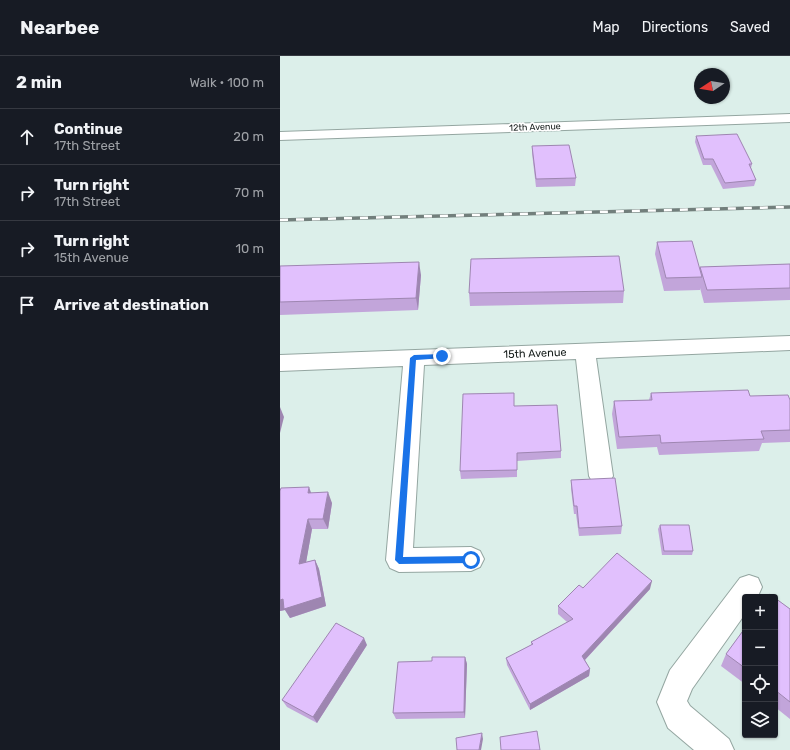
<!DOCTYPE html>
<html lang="en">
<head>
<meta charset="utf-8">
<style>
  :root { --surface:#171b24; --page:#20242c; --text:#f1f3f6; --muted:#9ea1a6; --line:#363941 }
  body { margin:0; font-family:Rubik,sans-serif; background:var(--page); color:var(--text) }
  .controls { position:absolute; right:12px; bottom:12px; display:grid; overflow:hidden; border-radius:4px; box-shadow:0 1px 3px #0004 }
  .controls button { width:36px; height:36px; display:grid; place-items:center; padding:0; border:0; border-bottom:1px solid var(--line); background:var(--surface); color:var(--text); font:20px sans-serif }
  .compass { position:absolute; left:414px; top:12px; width:36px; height:36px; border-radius:50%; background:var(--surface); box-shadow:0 1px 3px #0004; rotate:258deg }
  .stop { position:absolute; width:12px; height:12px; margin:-9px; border:3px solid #1a73e8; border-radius:50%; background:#fff }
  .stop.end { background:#1a73e8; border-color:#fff; box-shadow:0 1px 4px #0008 }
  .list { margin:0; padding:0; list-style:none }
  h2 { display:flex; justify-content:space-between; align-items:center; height:52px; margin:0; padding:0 16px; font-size:17px }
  h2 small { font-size:13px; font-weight:400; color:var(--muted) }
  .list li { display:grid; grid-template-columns:26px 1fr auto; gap:12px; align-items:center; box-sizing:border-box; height:56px; padding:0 16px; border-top:1px solid var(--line) }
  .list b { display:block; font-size:15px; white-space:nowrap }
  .list p { margin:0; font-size:13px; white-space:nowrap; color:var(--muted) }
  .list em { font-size:13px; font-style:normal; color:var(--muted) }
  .icon { flex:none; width:22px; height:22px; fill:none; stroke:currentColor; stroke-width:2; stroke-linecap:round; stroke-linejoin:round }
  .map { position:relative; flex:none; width:510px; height:694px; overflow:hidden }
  header { display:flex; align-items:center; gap:24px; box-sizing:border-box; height:56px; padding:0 20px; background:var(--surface); border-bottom:1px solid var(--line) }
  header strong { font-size:19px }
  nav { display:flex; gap:22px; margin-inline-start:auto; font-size:14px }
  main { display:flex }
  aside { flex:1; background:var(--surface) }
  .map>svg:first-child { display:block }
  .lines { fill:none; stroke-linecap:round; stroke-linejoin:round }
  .minor-casing { stroke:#94a6a1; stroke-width:2 }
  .minor { fill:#fff; fill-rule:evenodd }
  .rail-casing { stroke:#727f7c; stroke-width:3.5 }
  .rail { stroke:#fff; stroke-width:2.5; stroke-dasharray:8; stroke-linecap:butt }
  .wall { fill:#c2a5da }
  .shaded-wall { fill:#9e86b1 }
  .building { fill:#e1c0fd; stroke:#9e86b1 }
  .route { fill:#1a73e8 }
  .labels { text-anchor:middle; stroke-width:3.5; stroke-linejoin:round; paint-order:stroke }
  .far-street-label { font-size:9px; fill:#141b19; stroke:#fff }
  .street-label { font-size:11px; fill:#141b19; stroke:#fff }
</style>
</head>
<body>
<header>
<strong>Nearbee</strong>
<nav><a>Map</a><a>Directions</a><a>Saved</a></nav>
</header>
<main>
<aside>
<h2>2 min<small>Walk · 100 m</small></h2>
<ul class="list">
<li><svg class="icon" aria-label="ahead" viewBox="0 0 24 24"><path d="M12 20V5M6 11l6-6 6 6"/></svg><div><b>Continue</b><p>17th Street</p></div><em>20 m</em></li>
<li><svg class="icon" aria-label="right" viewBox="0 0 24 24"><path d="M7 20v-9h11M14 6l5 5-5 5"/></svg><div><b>Turn right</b><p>17th Street</p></div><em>70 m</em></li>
<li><svg class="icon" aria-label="right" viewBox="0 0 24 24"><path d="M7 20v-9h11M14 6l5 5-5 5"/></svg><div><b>Turn right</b><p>15th Avenue</p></div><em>10 m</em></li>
<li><svg class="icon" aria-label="arrive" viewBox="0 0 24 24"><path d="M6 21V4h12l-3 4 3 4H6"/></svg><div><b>Arrive at destination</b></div></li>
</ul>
</aside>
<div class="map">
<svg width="510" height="694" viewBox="0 0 510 694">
  <rect width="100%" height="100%" fill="#dcefea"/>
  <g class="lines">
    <g class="minor-casing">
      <path id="minor" d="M 510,58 L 510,66 L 0,84 L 0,76 Z
        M 510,280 L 510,294 L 316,302 L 333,420 L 329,427 L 321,430 L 313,427 L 309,420 L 296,303 L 144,309 L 133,492 L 191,491 L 200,495 L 204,503 L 200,511 L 191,515 L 119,516 L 110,512 L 106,504 L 123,310 L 0,315 L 0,299 Z
        M 469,519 L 478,522 L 482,531 L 478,540 L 465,541 L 465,558 L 412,633 L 407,645 L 410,650 L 449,683 L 454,694 L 414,694 L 388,672 L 377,646 L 390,614 L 460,522 Z"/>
    </g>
    <use href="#minor" class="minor"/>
    <g class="rail-casing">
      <path id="rail" d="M 0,164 L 510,151"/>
    </g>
    <use href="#rail" class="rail"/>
  </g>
  <path class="wall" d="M 416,80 L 472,108 L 471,112 L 476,124 L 474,130 L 443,133 L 431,109 L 423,109 L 415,86 Z
    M 252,90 L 296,122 L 295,130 L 256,131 L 252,97 Z
    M 377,186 L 420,212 L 420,211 L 510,208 L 510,244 L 424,247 L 420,232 L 420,234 L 384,235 L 375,198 Z
    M 0,210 L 141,219 L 138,254 L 0,259 Z
    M 344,235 L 343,247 L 190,250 L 189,237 Z
    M 371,337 L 470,340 L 510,344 L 510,386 L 482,387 L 479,395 L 379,399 L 377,391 L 337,393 L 332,358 L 334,345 L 369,344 Z
    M 234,350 L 281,395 L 281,402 L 237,405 L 237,421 L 181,423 L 180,415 Z
    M 291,424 L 342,470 L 341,478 L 299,480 L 296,458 L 294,458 L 291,433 Z
    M 0,435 L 31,437 L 52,447 L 48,473 L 32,473 L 26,506 L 35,504 L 39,513 L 46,550 L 10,562 L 5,554 L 0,555 Z
    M 380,469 L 413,495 L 412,499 L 382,499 L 378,473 Z
    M 303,532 L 370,533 L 305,604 L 310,613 L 309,620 L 250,654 L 227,609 L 226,602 L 251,589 L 251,586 L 287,566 L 278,558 L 278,550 Z
    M 495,542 L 510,553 L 510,663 L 495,651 Z
    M 465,572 L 465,628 L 441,610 L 446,598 Z
    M 87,589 L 37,667 L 7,651 L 2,644 Z
    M 185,601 L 187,608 L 185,662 L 116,663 L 113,657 L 152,605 Z"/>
  <path class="shaded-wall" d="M 139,206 L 141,219 L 138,254 L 136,242 Z
    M 0,351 L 4,361 L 0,377 Z
    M 29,431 L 33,442 L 28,437 Z
    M 48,436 L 52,447 L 48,473 L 43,463 Z
    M 28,463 L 32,473 L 24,518 L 19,508 Z
    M 35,504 L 39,513 L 46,550 L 10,562 L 5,554 L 0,555 L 0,544 Z
    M 372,525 L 370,533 L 302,607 L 302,600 Z
    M 84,582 L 87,589 L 37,667 L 33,661 Z
    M 185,601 L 187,608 L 185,662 L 184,656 Z
    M 310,613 L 309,620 L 250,654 L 250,648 Z
    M 202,677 L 203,683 L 201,694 L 199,694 Z"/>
  <path class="building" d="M 457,78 L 472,108 L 469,108 L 476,124 L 445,127 L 433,103 L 424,103 L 416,80 Z
    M 289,89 L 296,122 L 256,123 L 252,90 Z
    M 412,185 L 422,221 L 386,222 L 377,186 Z
    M 339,200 L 344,235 L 189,237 L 191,203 Z
    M 139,206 L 136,242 L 0,246 L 0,210 Z
    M 510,208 L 510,232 L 427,234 L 420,211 Z
    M 468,334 L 470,340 L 508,339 L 510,344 L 510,374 L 481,375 L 484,383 L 381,387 L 380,379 L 339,381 L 334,345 L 372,344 L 371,337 Z
    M 234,337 L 234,350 L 277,349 L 281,395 L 237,397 L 237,414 L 180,415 L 183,338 Z
    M 335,422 L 342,470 L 299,472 L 297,450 L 294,450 L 291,424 Z
    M 29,431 L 28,437 L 48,436 L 43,463 L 28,463 L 19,508 L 35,504 L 42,541 L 4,553 L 3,543 L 0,544 L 0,435 L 1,432 Z
    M 380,469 L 409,469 L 413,495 L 384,495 Z
    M 337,497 L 372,525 L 302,600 L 310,613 L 250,648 L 226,602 L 253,588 L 251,586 L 293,563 L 278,550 L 299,529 L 303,532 Z
    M 489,538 L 493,541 L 487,541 Z
    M 495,542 L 510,553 L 510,646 L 495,634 Z
    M 56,567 L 84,582 L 33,661 L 2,644 Z
    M 465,572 L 465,612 L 446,598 Z
    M 152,601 L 185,601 L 184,656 L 113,657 L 118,606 L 152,605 Z
    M 257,675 L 260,694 L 221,694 L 220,681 Z
    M 202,677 L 199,694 L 177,694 L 176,682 Z"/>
  <path class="route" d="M 162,298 L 165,300 L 164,302 L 136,304 L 123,501 L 191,500 L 194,504 L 191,507 L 119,508 L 115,504 L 130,302 L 134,299 Z"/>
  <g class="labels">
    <g class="far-street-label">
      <text transform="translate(255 71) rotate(-2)" y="3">12th Avenue</text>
    </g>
    <g class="street-label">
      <text transform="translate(255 297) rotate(-2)" y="4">15th Avenue</text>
    </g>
  </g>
</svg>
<div class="controls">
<button>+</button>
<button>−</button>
<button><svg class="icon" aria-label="locate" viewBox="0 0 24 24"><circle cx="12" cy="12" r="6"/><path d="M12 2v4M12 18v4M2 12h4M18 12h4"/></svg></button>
<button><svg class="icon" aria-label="layers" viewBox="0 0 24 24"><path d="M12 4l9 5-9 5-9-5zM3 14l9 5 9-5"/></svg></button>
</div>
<svg class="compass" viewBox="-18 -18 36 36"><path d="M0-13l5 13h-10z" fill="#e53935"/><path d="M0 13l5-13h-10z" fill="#9ea1a6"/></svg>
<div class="stop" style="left:191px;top:504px"></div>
<div class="stop end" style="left:162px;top:300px"></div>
</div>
</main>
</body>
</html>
